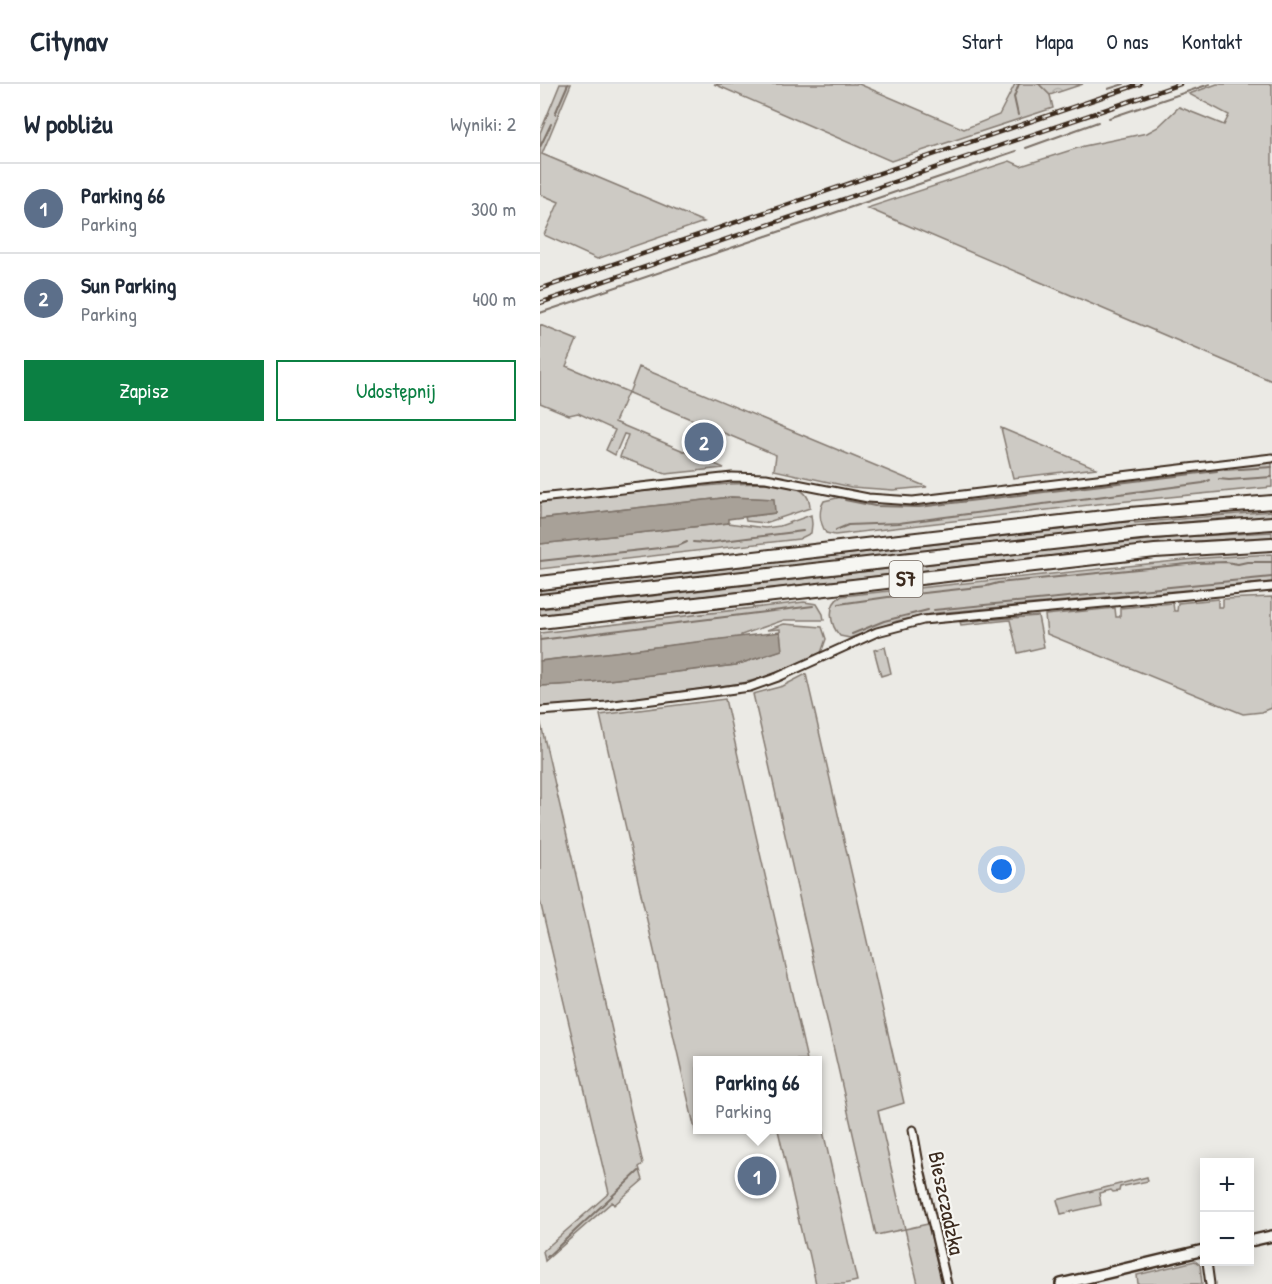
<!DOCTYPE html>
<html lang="pl">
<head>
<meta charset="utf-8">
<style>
  :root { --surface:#fff; --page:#f2f2f3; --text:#1f2937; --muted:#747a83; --line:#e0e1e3; --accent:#0b8043 }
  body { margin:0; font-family:"Patrick Hand",sans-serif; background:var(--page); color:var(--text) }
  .controls { position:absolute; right:18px; bottom:18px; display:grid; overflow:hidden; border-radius:0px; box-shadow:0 3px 15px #0003 }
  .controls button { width:54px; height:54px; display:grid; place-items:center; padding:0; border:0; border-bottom:2px solid var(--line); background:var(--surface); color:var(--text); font:30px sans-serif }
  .you { position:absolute; left:462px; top:786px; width:21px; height:21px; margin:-15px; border:4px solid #fff; border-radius:50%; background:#1a73e8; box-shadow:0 0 0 9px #1a73e833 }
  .badge { display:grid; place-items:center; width:39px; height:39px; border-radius:50%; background:var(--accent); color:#fff; font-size:20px; font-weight:700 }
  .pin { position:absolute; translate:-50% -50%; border:3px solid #fff; box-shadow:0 2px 6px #0006 }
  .popup { position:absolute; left:153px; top:972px; width:129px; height:78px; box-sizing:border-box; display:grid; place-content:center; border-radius:0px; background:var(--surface); filter:drop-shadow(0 2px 4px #0005); font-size:20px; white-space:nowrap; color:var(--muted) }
  .popup b { font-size:22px; color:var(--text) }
  .popup::after { content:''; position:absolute; left:50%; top:100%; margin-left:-12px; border:12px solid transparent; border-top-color:var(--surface) }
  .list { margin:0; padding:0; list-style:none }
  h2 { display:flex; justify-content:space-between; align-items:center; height:78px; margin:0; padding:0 24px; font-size:26px }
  h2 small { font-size:20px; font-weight:400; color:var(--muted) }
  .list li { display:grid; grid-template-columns:39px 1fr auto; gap:18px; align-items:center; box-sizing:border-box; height:90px; padding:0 24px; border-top:2px solid var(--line) }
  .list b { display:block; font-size:22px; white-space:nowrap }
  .list p { margin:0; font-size:20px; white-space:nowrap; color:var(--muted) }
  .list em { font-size:20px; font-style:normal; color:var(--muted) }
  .actions { display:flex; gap:12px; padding:18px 24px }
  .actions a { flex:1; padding:14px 0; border:2px solid var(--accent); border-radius:0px; text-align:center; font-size:21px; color:var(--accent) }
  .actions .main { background:var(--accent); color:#fff }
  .map { position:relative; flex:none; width:732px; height:1200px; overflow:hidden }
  header { display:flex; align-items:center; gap:36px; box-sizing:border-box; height:84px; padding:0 30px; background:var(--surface); border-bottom:2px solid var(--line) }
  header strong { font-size:28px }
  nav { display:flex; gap:33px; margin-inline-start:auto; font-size:21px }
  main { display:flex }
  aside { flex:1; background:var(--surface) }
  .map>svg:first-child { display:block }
  .grass { fill:#cdcac4; stroke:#847a71; stroke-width:1.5 }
  .forest { fill:url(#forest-crowns); stroke:#847a71; stroke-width:1.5 }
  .water { fill:#a8a198; stroke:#7c7167; stroke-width:1.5 }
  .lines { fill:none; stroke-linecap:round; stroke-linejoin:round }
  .stream { stroke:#7c7167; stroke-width:2 }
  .street-casing { stroke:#3b2a1e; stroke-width:11 }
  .secondary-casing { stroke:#3b2a1e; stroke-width:14 }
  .highway-casing { stroke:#3b2a1e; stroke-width:16 }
  .street { stroke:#f6f6f2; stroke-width:7 }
  .secondary { stroke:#f6f6f2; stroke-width:9 }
  .highway { stroke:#f6f6f2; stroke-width:12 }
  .rail-casing { stroke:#3b2a1e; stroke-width:4.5 }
  .rail { stroke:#f6f6f2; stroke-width:2; stroke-dasharray:7; stroke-linecap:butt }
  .labels { text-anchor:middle; stroke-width:4.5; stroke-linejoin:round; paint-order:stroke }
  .shield { fill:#f6f6f2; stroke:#73675e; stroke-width:1.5 }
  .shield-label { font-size:21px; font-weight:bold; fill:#3b2a1e }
  .street-label { font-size:22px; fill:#3b2a1e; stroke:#f6f6f2 }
</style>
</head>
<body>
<header>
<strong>Citynav</strong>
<nav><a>Start</a><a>Mapa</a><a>O nas</a><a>Kontakt</a></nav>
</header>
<main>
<aside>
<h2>W pobliżu<small>Wyniki: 2</small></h2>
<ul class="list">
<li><span class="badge" style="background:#5c6f8a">1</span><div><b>Parking 66</b><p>Parking</p></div><em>300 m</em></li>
<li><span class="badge" style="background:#5c6f8a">2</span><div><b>Sun Parking</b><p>Parking</p></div><em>400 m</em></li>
</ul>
<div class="actions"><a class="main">Zapisz</a><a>Udostępnij</a></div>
</aside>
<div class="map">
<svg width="732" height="1200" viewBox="0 0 732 1200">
  <defs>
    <pattern id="forest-crowns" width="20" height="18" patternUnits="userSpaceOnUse" patternTransform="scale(1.5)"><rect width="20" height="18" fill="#cdcac4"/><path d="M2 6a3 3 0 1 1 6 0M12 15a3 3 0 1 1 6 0" fill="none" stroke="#b1aea8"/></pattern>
  </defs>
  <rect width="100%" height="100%" fill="#ebeae5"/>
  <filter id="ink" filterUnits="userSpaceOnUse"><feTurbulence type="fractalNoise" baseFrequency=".0167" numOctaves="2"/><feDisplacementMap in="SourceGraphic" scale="12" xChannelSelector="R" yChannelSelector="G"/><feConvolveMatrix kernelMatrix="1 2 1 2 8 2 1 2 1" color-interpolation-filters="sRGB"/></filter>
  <g filter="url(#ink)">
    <path class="grass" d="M 20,0 L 31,0 L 2,70 L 164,138 L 57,175 L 4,151 L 19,118 L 0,110 L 0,49 Z
      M 174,0 L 319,0 L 424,45 L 459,31 L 475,0 L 499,0 L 510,11 L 513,24 L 351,77 Z
      M 677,0 L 732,0 L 732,297 L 327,124 L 470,77 L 481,82 L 544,62 L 607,49 L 618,43 L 639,23 L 684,41 L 689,31 L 649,10 Z
      M 0,241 L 37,256 L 26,282 L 88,308 L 75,338 L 184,384 L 126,390 L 80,373 L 88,351 L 84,350 L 75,371 L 66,366 L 75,346 L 38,329 L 29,331 L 0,319 Z
      M 99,283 L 387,403 L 353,406 L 311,403 L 234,386 L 236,371 L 89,309 Z
      M 461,344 L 556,384 L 473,394 Z
      M 732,378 L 732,403 L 557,420 L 295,451 L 286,449 C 280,439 278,427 284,417 L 301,413 L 325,418 L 383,420 Z
      M 223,399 C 241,401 270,399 270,424 L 225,439 L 206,437 L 205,433 L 235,429 L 233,415 L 191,413 L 0,435 L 0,419 L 24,414 L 189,400 Z
      M 732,427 L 732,434 L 680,435 L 594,443 L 0,511 L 0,506 L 594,437 L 595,439 Z
      M 271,431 L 272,440 L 271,449 L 259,455 L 0,485 L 0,460 L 188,439 L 225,444 L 240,442 Z
      M 732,448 L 732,453 L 639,458 L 528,470 L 0,531 L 0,525 L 528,464 L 639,453 Z
      M 732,470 L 732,498 L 397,529 L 357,537 L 310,554 L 300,552 C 290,541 286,520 302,512 L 664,474 Z
      M 732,513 L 732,624 L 722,628 L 703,630 L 507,550 L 505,531 L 575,524 L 576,533 L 580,533 L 580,524 L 633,519 L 634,527 L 637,527 L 638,519 L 678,515 L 678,523 L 683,523 L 683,515 Z
      M 264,518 L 277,520 L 283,530 L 284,536 L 244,536 L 201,551 L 201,553 L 0,577 L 0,549 Z
      M 498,532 L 504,563 L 478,569 L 470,536 L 421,541 L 420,538 Z
      M 244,540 L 282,543 L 286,555 L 281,569 L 226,593 L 203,599 L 53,620 L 0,623 L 0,602 L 34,600 L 196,581 L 241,566 L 240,545 L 227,546 Z
      M 345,563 L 351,589 L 341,592 L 334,566 Z
      M 266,590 L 364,1019 L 338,1027 L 365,1145 L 388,1140 L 402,1200 L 378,1200 L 365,1145 L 336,1151 L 213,610 L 243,602 Z
      M 185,615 L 267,976 L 157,976 L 157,1046 L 161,1046 L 156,1050 L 60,631 Z
      M 0,636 L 103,1080 L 99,1083 L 103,1096 L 74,1121 L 72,1118 L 5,1177 L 3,1167 L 69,1109 L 0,817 Z
      M 277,1020 L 317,1197 L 304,1200 L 276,1200 L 269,1168 L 265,1164 L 238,1046 L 277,1046 Z
      M 607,1093 L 608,1097 L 580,1103 L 579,1107 L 573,1108 L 571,1106 L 559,1109 L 561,1121 L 521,1130 L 517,1116 Z
      M 655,1177 L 660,1181 L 662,1200 L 598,1200 L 597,1191 Z"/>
    <path class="forest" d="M 499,0 L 543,0 L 510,11 Z"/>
    <path class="water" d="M 191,413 L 234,415 L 235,429 L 188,435 L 188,439 L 0,460 L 0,435 Z
      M 240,548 L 242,566 L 196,581 L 34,600 L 0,602 L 0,577 Z"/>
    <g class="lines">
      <path class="stream" d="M 568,5 L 584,0
        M 15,30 L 28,0
        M 478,31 L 474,13 L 479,0
        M 569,34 L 670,0
        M 0,63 L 11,40
        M 486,64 L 558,38
        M 0,229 L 476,67
        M 685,386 L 732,383
        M 679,395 L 689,396 L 732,393
        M 305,416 L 335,422 L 379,423 L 677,387
        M 296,446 L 308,441 L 359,439 L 663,399 L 670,396
        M 153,458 L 167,459 L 263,447
        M 0,477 L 138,462 L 147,458
        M 299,520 L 348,513 L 447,502 L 458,499 L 657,479 L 686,478 L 698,480 L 707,478 L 732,478
        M 394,526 L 732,493
        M 312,550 L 344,537 L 388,526
        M 0,556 L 273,522
        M 7,1173 L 99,1087"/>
      <g class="street-casing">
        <path id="street" d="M 0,414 L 192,393 L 226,394 L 328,414 L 373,417 L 732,374
          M 0,627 L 67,622 L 210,603 L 238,593 L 337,548 L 383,536 L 732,503
          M 373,1046 L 380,1085 L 407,1200
          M 667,1178 L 670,1200"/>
      </g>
      <g class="secondary-casing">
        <path id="secondary" d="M 710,1157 L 732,1152
          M 521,1200 L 664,1166"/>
      </g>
      <g class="highway-casing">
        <path id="highway" d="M 0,499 L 590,430 L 732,418
          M 0,517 L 600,449 L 732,439
          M 0,538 L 615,467 L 732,460"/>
      </g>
      <use href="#street" class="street"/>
      <use href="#secondary" class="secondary"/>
      <use href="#highway" class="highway"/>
      <g class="rail-casing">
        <path id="rail" d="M 0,205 L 600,0
          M 0,219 L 640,0"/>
      </g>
      <use href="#rail" class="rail"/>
    </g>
  </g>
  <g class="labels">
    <rect class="shield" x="349.5" y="477" width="33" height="36" rx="4.5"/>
    <g class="shield-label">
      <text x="366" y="502">S7</text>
    </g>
    <g class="street-label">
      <text transform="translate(407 1119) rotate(78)" y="8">Bieszczadzka</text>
    </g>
  </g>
</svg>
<div class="controls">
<button>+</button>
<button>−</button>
</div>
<div class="you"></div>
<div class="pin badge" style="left:217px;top:1092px;background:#5c6f8a">1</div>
<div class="popup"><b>Parking 66</b>Parking</div>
<div class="pin badge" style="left:164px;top:358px;background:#5c6f8a">2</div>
</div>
</main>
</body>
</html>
